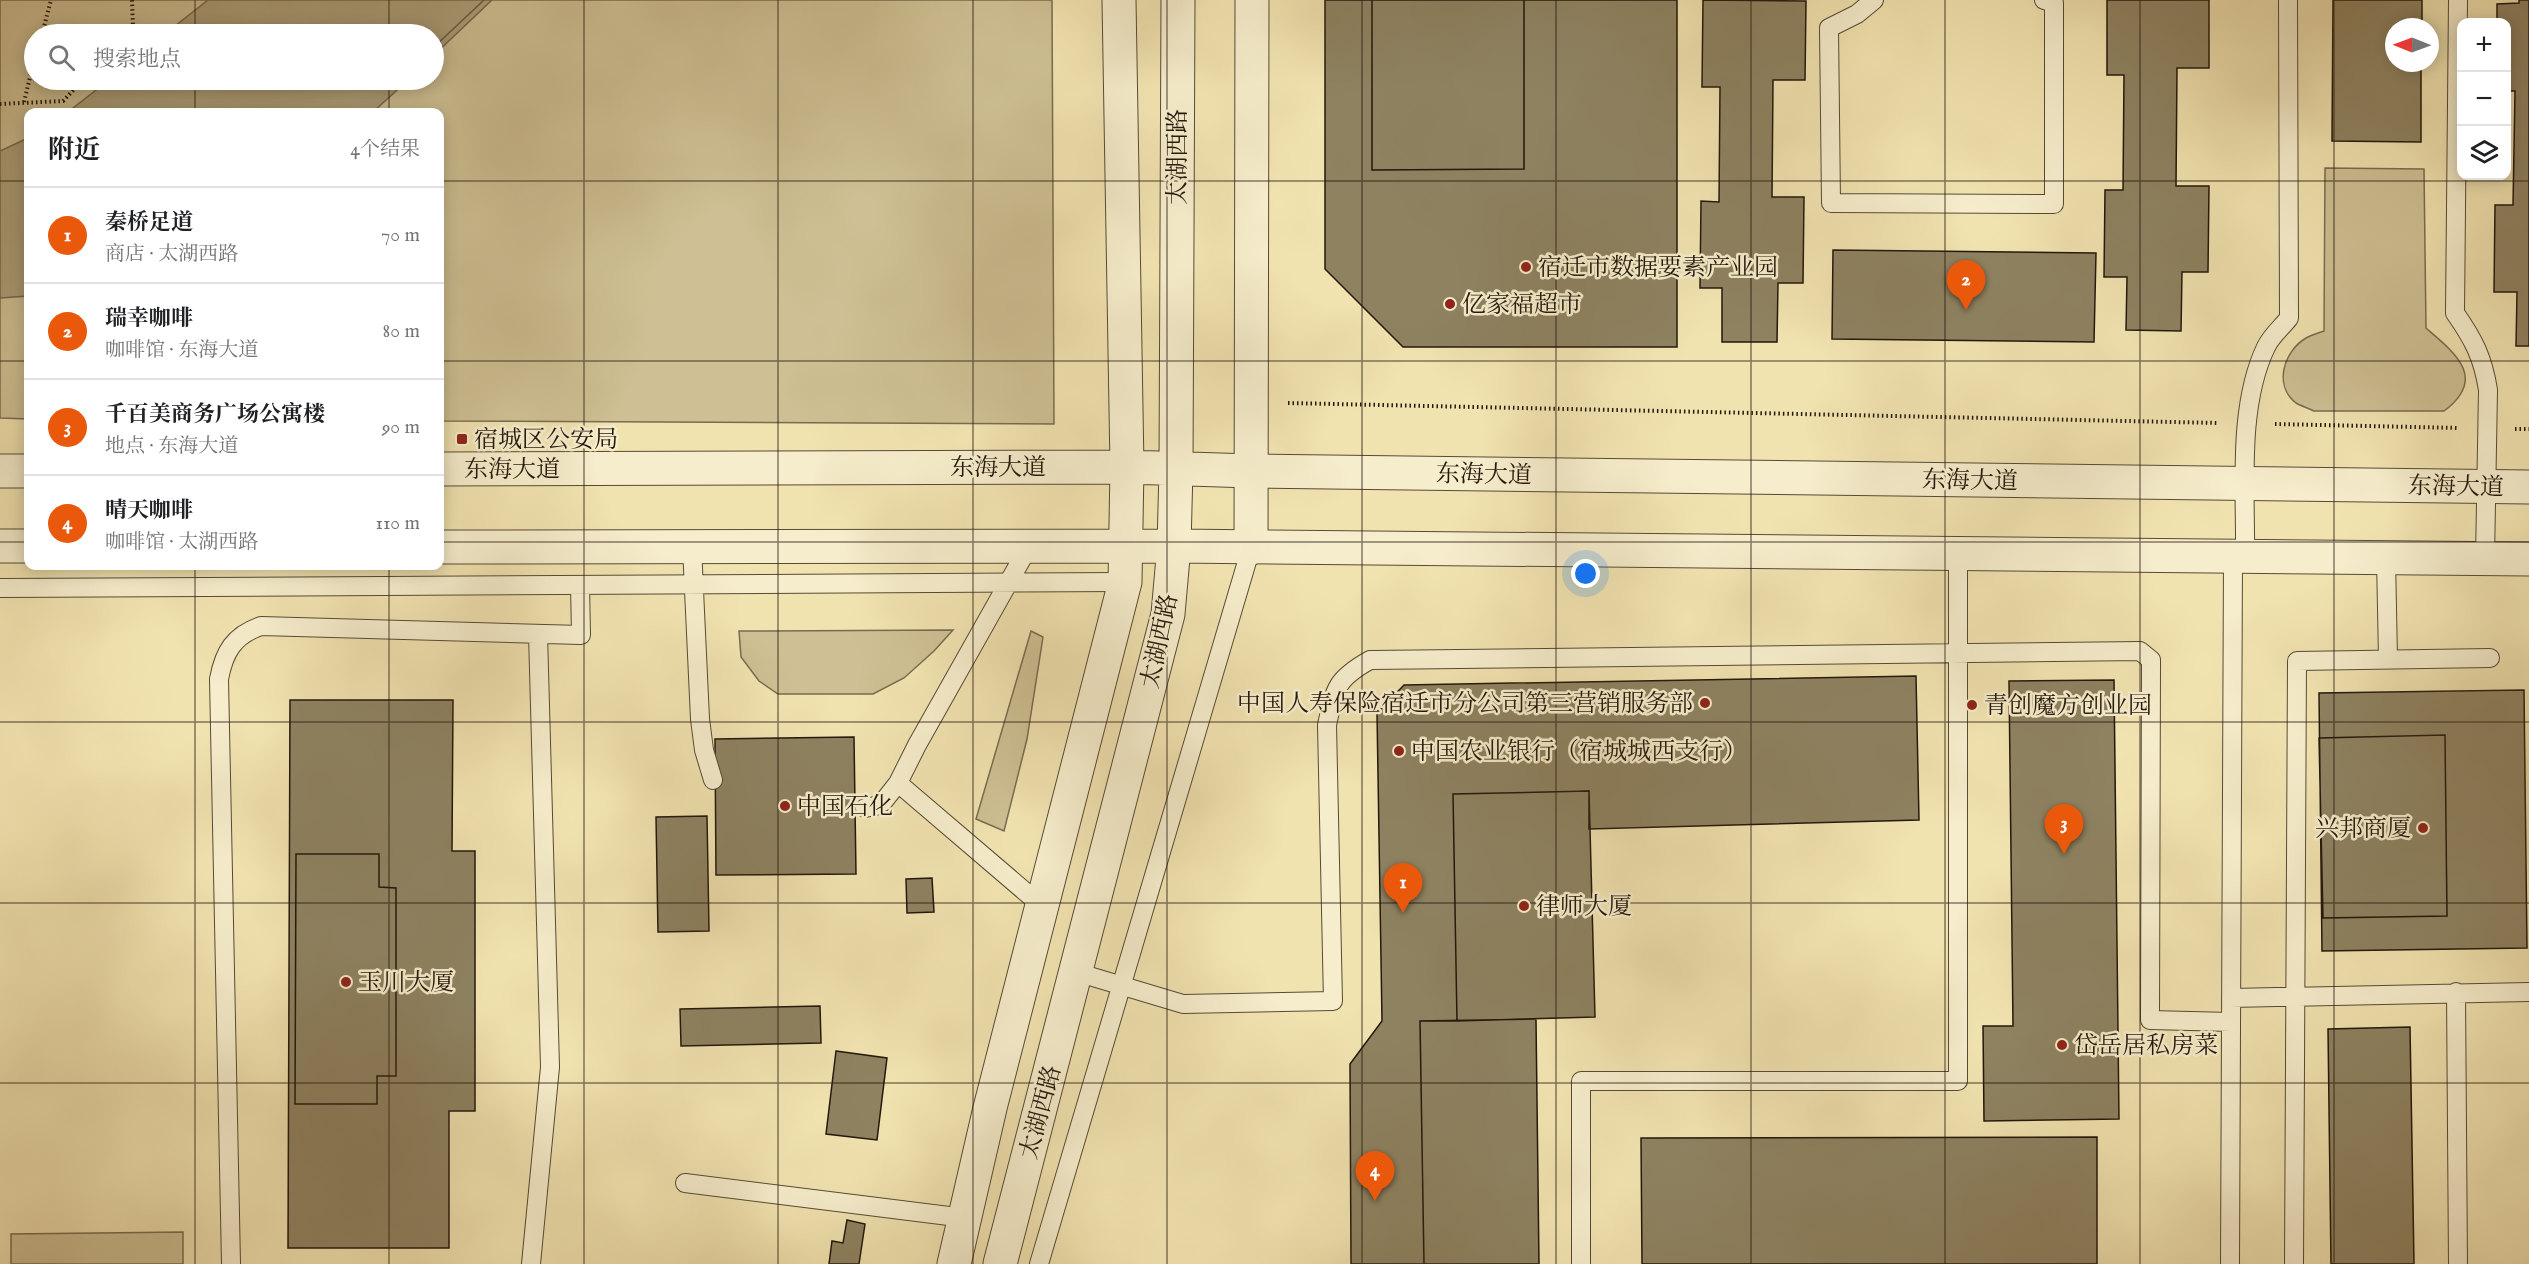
<!DOCTYPE html>
<html lang="zh">
<head>
<meta charset="utf-8">
<style>
  :root { --surface:#fff; --page:#f2f2f2; --text:#202124; --muted:#757577; --line:#e0e0e0; --accent:#ea580c }
  body { margin:0; font-family:"IM FELL English","Noto Serif SC",serif; background:var(--page); color:var(--text) }
  .controls { position:absolute; right:18px; top:18px; display:grid; overflow:hidden; border-radius:12px; box-shadow:0 3px 15px #0003 }
  .controls button { width:54px; height:54px; display:grid; place-items:center; padding:0; border:0; border-bottom:2px solid var(--line); background:var(--surface); color:var(--text); font:30px sans-serif }
  .compass { position:absolute; left:2385px; top:18px; width:54px; height:54px; border-radius:50%; background:var(--surface); box-shadow:0 3px 15px #0003; rotate:271deg }
  .you { position:absolute; left:1586px; top:574px; width:21px; height:21px; margin:-15px; border:4px solid #fff; border-radius:50%; background:#1a73e8; box-shadow:0 0 0 9px #1a73e833 }
  .badge { display:grid; place-items:center; width:39px; height:39px; border-radius:50%; background:var(--accent); color:#fff; font-size:20px; font-weight:700 }
  .pin { position:absolute; translate:-50% -50px; filter:drop-shadow(0 2px 3px #0008) }
  .pin::after { content:''; position:absolute; top:32px; width:21px; height:18px; background:inherit; clip-path:polygon(0 0,100% 0,50% 100%) }
  .list { margin:0; padding:0; list-style:none }
  h2 { display:flex; justify-content:space-between; align-items:center; height:78px; margin:0; padding:0 24px; font-size:26px }
  h2 small { font-size:20px; font-weight:400; color:var(--muted) }
  .list li { display:grid; grid-template-columns:39px 1fr auto; gap:18px; align-items:center; box-sizing:border-box; height:96px; padding:0 24px; border-top:2px solid var(--line) }
  .list b { display:block; font-size:22px; white-space:nowrap }
  .list p { margin:0; font-size:20px; white-space:nowrap; color:var(--muted) }
  .list em { font-size:20px; font-style:normal; color:var(--muted) }
  .icon { flex:none; width:33px; height:33px; fill:none; stroke:currentColor; stroke-width:2; stroke-linecap:round; stroke-linejoin:round }
  .map { position:relative; flex:none; width:2529px; height:1264px; overflow:hidden }
  .search { position:absolute; background:var(--surface); box-shadow:0 3px 15px #0003; left:24px; top:24px; width:420px; height:66px; display:flex; align-items:center; gap:15px; box-sizing:border-box; padding:0 21px; border-radius:33px; color:var(--muted); font-size:22px }
  .panel { position:absolute; background:var(--surface); box-shadow:0 3px 15px #0003; left:24px; top:108px; width:420px; height:462px; border-radius:12px }
  .map>svg:first-child { display:block }
  .green { fill:#cec094; stroke:#786c50; stroke-width:1.5; fill-rule:evenodd }
  .water { fill:#ab9e78; stroke:#75684d; stroke-width:1.5 }
  .lines { fill:none; stroke-linecap:round; stroke-linejoin:round }
  .shore { stroke:#675b42; stroke-width:1.5 }
  .building { fill:#8e8261; stroke:#23180c; stroke-width:1.5 }
  .service-casing { stroke:#564b35; stroke-width:20 }
  .minor-casing { stroke:#564b35; stroke-width:35 }
  .tertiary-casing { stroke:#564b35; stroke-width:35 }
  .path { stroke:#23180c; stroke-width:4; stroke-dasharray:1.5 3; stroke-linecap:butt }
  .service { stroke:#f6edcc; stroke-width:18 }
  .minor { stroke:#f6edcc; stroke-width:33 }
  .tertiary { stroke:#f6edcc; stroke-width:33 }
  .grid { fill:none; stroke:#23180c; stroke-width:1.5; stroke-opacity:0.55 }
  .poi-dot { fill:#8f2418; stroke:#f6edcc; stroke-width:2 }
  .labels { text-anchor:middle; stroke-width:5; stroke-linejoin:round; paint-order:stroke }
  .street-label { font-size:24px; fill:#23180c; stroke:#f6edcc }
  .poi-label { font-size:24px; fill:#23180c; stroke:#f6edcc; text-anchor:start }
</style>
</head>
<body>
<div class="map">
<svg width="2529" height="1264" viewBox="0 0 2529 1264">
  <rect width="100%" height="100%" fill="#f1e3b0"/>
  <filter id="stains"><feTurbulence type="fractalNoise" baseFrequency=".00333" numOctaves="4"/><feColorMatrix values="0 0 0 0 .2 0 0 0 0 .09 0 0 0 0 .02 0 0 0 .5 -.17"/></filter>
  <radialGradient id="worn" r=".72"><stop offset=".6" stop-color="#630" stop-opacity="0"/><stop offset="1" stop-color="#630" stop-opacity=".3"/></radialGradient>
  <path class="green" d="M 0,0 L 1052,0 L 1054,424 L 440,421 L 440,112 L 28,112 L 28,419 L 0,418 ZM 34,34 L 434,34 L 434,80 L 34,80 Z
    M 2325,168 L 2424,169 L 2426,328 C 2455,353 2488,378 2444,411 L 2314,411 C 2308,408 2301,406 2296,403 C 2273,385 2284,351 2306,338 C 2311,335 2318,333 2324,331 Z
    M 953,630 L 934,651 L 904,678 L 873,694 L 778,694 L 759,681 L 741,657 L 739,631 Z
    M 1031,631 L 1043,637 L 1027,739 L 1004,831 L 976,819 Z
    M 183,1232 L 183,1264 L 11,1264 L 11,1234 Z"/>
  <path class="water" d="M 208,0 L 492,0 L 434,55 L 434,34 L 165,34 Z
    M 109,80 L 408,80 L 373,112 L 68,112 Z
    M 28,138 L 28,296 L 0,298 L 0,151 Z"/>
  <g class="lines">
    <path class="shore" d="M 434,47 L 484,0"/>
  </g>
  <path class="building" d="M 1325,0 L 1677,0 L 1677,347 L 1403,347 L 1325,269 Z
    M 1372,0 L 1524,0 L 1524,169 L 1372,170 Z
    M 1703,0 L 1806,1 L 1805,80 L 1773,80 L 1772,197 L 1804,197 L 1803,283 L 1778,283 L 1777,342 L 1722,342 L 1722,288 L 1700,288 L 1701,201 L 1719,202 L 1720,87 L 1702,87 Z
    M 2107,0 L 2209,0 L 2209,68 L 2177,68 L 2176,186 L 2209,186 L 2208,272 L 2182,272 L 2181,331 L 2126,330 L 2127,277 L 2104,277 L 2105,190 L 2123,190 L 2124,75 L 2107,75 Z
    M 2333,0 L 2422,0 L 2422,27 L 2394,27 L 2394,63 L 2421,63 L 2421,142 L 2332,141 Z
    M 2519,0 L 2529,0 L 2529,346 L 2516,346 L 2517,292 L 2494,292 L 2495,205 L 2513,205 L 2515,91 L 2506,91 L 2506,22 L 2497,22 L 2497,4 L 2519,3 Z
    M 1833,250 L 2096,253 L 2094,342 L 1832,339 Z
    M 1916,676 L 1919,820 L 1589,829 L 1589,791 L 1453,794 L 1457,1021 L 1420,1021 L 1424,1264 L 1351,1264 L 1350,1064 L 1382,1021 L 1377,713 L 1404,685 Z
    M 2114,680 L 2119,1119 L 1984,1121 L 1983,1026 L 2013,1026 L 2009,681 Z
    M 2524,690 L 2527,948 L 2322,951 L 2319,693 Z
    M 290,700 L 453,700 L 452,851 L 475,851 L 475,1111 L 449,1111 L 449,1248 L 288,1248 Z
    M 2445,735 L 2447,916 L 2323,918 L 2319,738 Z
    M 854,737 L 856,874 L 716,875 L 715,739 Z
    M 1589,791 L 1595,1017 L 1457,1021 L 1453,794 Z
    M 707,816 L 709,931 L 658,932 L 656,817 Z
    M 296,854 L 379,854 L 379,887 L 396,888 L 396,1076 L 377,1076 L 377,1104 L 295,1104 Z
    M 932,878 L 934,912 L 907,913 L 906,879 Z
    M 820,1006 L 821,1043 L 681,1046 L 680,1009 Z
    M 1536,1019 L 1539,1264 L 1424,1264 L 1420,1021 Z
    M 2410,1027 L 2414,1264 L 2331,1264 L 2328,1029 Z
    M 836,1051 L 887,1058 L 877,1140 L 826,1134 Z
    M 2097,1137 L 2097,1264 L 1642,1264 L 1641,1138 Z
    M 847,1220 L 865,1224 L 859,1264 L 829,1264 L 832,1241 L 843,1243 Z"/>
  <g class="lines">
    <g class="service-casing">
      <path id="service" d="M 1874,0 L 1857,14 L 1829,28 L 1831,203 L 2054,204 L 2054,3 L 2044,0
        M 2458,0 L 2455,313 C 2474,340 2483,358 2488,390 L 2485,559
        M 692,547 L 700,719 L 704,750 L 713,780
        M 2245,557 C 2246,491 2237,407 2266,347 C 2271,336 2282,327 2289,318 L 2288,0
        M 2386,558 L 2388,659
        M 0,588 L 1125,582
        M 898,783 L 1042,906
        M 865,808 L 875,806 L 883,802 L 898,783 L 917,745 L 1029,546
        M 1076,972 L 1183,1004 L 1333,1001 L 1327,725 C 1335,688 1336,679 1370,660 L 2140,651 L 2151,660 L 2150,1020 L 2231,1022
        M 2456,992 L 2458,1264
        M 2231,998 L 2529,992
        M 685,1183 L 965,1218
        M 231,1264 L 219,679 C 224,652 234,635 261,626 L 581,635 L 580,585
        M 531,1264 L 550,1067 L 538,634
        M 1039,1264 L 1251,548
        M 1581,1264 L 1581,1081 L 1958,1081 L 1958,554
        M 2230,1264 L 2233,557
        M 2294,1264 L 2297,661 L 2490,658"/>
    </g>
    <g class="minor-casing">
      <path id="minor" d="M 1251,548 L 1252,0"/>
    </g>
    <g class="tertiary-casing">
      <path id="tertiary" d="M 440,469 L 1127,467 L 1251,471 L 2529,487
        M 0,471 L 28,471
        M 0,546 L 28,546
        M 440,547 L 1174,546 L 2529,559
        M 954,1264 L 990,1108 L 1125,582 L 1127,467 L 1119,0
        M 1000,1264 L 1168,614 L 1174,546 L 1176,469 L 1178,0"/>
    </g>
    <path class="path" d="M 42,34 L 51,0
      M 125,34 L 133,27 L 132,0
      M 24,102 L 34,61
      M 0,104 L 63,101 L 83,80
      M 1288,403 L 2219,423
      M 2275,424 L 2459,428
      M 2515,429 L 2529,429"/>
    <use href="#service" class="service"/>
    <use href="#minor" class="minor"/>
    <use href="#tertiary" class="tertiary"/>
  </g>
  <path class="grid" d="M 195,0 L 195,34M 389,0 L 389,34M 584,0 L 584,1264M 778,0 L 778,1264M 973,0 L 973,1264M 1167,0 L 1167,1264M 1362,0 L 1362,1264M 1556,0 L 1556,1264M 1751,0 L 1751,1264M 1945,0 L 1945,1264M 2140,0 L 2140,1264M 2334,0 L 2334,1264M 195,80 L 195,112M 389,80 L 389,112M 0,181 L 28,181M 440,181 L 2529,181M 0,361 L 28,361M 440,361 L 2529,361M 0,542 L 28,542M 440,542 L 2529,542M 195,566 L 195,1264M 389,566 L 389,1264M 0,722 L 2529,722M 0,903 L 2529,903M 0,1083 L 2529,1083"/>
  <g class="poi-dot">
    <circle cx="1526" cy="267" r="6"/>
    <circle cx="1450" cy="304" r="6"/>
    <rect x="456" y="433" width="12" height="12" rx="3"/>
    <circle cx="1705" cy="703" r="6"/>
    <circle cx="1972" cy="705" r="6"/>
    <circle cx="1399" cy="751" r="6"/>
    <circle cx="785" cy="806" r="6"/>
    <circle cx="2423" cy="828" r="6"/>
    <circle cx="1524" cy="906" r="6"/>
    <circle cx="346" cy="982" r="6"/>
    <circle cx="2062" cy="1045" r="6"/>
  </g>
  <g class="labels">
    <g class="street-label">
      <text transform="translate(1177 157) rotate(-90)" y="8">太湖西路</text>
      <text x="998" y="475">东海大道</text>
      <text x="512" y="477">东海大道</text>
      <text transform="translate(1484 474) rotate(1)" y="8">东海大道</text>
      <text transform="translate(1970 480) rotate(1)" y="8">东海大道</text>
      <text transform="translate(2456 486) rotate(1)" y="8">东海大道</text>
      <text transform="translate(1159 641) rotate(-78)" y="8">太湖西路</text>
      <text transform="translate(1040 1112) rotate(-75)" y="8">太湖西路</text>
    </g>
    <g class="poi-label">
      <text x="1538" y="275">宿迁市数据要素产业园</text>
      <text x="1462" y="312">亿家福超市</text>
      <text x="474" y="447">宿城区公安局</text>
      <text x="1693" y="711" text-anchor="end">中国人寿保险宿迁市分公司第三营销服务部</text>
      <text x="1984" y="713">青创魔方创业园</text>
      <text x="1411" y="759">中国农业银行（宿城城西支行）</text>
      <text x="797" y="814">中国石化</text>
      <text x="2411" y="836" text-anchor="end">兴邦商厦</text>
      <text x="1536" y="914">律师大厦</text>
      <text x="358" y="990">玉川大厦</text>
      <text x="2074" y="1053">岱岳居私房菜</text>
    </g>
  </g>
  <rect width="100%" height="100%" filter="url(#stains)"/>
  <rect width="100%" height="100%" fill="url(#worn)"/>
</svg>
<div class="controls">
<button>+</button>
<button>−</button>
<button><svg class="icon" aria-label="layers" viewBox="0 0 24 24"><path d="M12 4l9 5-9 5-9-5zM3 14l9 5 9-5"/></svg></button>
</div>
<svg class="compass" viewBox="-18 -18 36 36"><path d="M0-13l5 13h-10z" fill="#e53935"/><path d="M0 13l5-13h-10z" fill="#757577"/></svg>
<div class="you"></div>
<div class="pin badge" style="left:1403px;top:913px">1</div>
<div class="pin badge" style="left:1966px;top:310px">2</div>
<div class="pin badge" style="left:2064px;top:854px">3</div>
<div class="pin badge" style="left:1375px;top:1201px">4</div>
<div class="search"><svg class="icon" aria-label="search" viewBox="0 0 24 24"><circle cx="10" cy="10" r="6"/><path d="M15 15l6 6"/></svg>搜索地点</div>
<section class="panel">
<h2>附近<small>4个结果</small></h2>
<ul class="list">
<li><span class="badge">1</span><div><b>秦桥足道</b><p>商店 · 太湖西路</p></div><em>70 m</em></li>
<li><span class="badge">2</span><div><b>瑞幸咖啡</b><p>咖啡馆 · 东海大道</p></div><em>80 m</em></li>
<li><span class="badge">3</span><div><b>千百美商务广场公寓楼</b><p>地点 · 东海大道</p></div><em>90 m</em></li>
<li><span class="badge">4</span><div><b>晴天咖啡</b><p>咖啡馆 · 太湖西路</p></div><em>110 m</em></li>
</ul>
</section>
</div>
</body>
</html>
